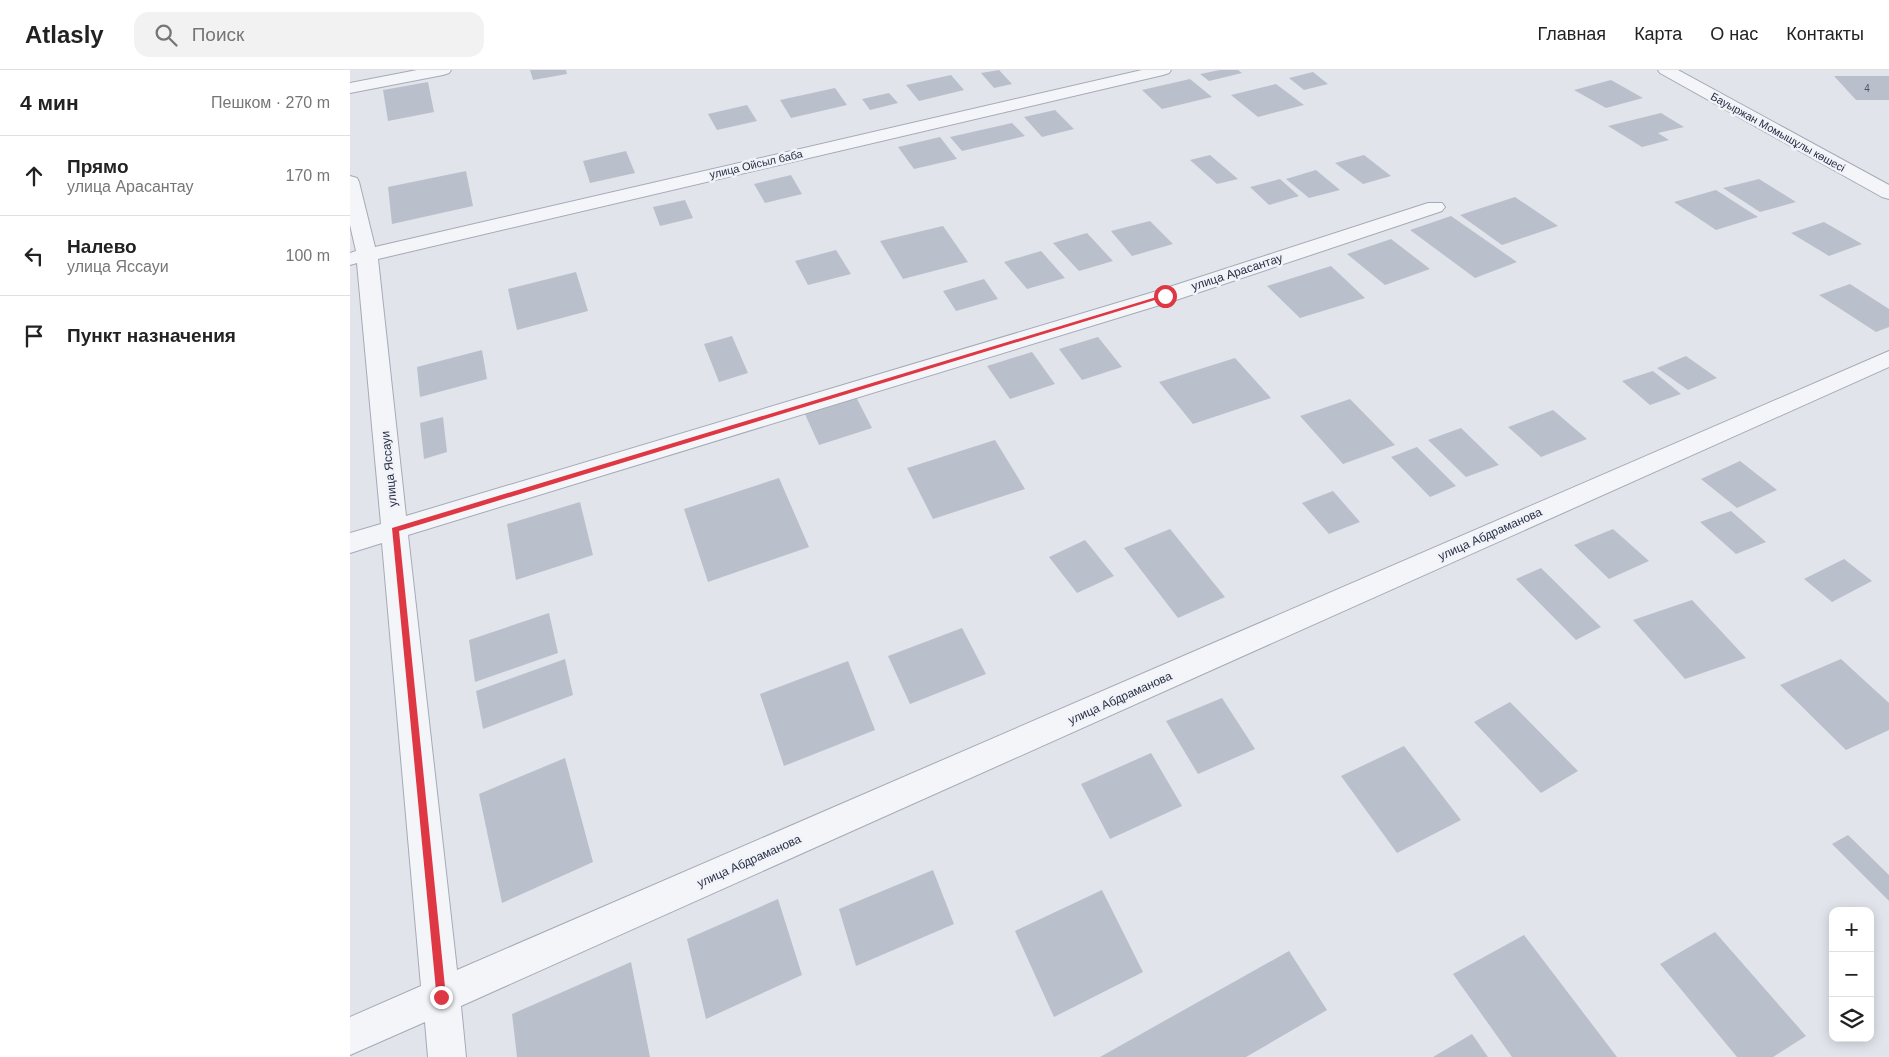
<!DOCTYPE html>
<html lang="ru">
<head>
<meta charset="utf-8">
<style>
  :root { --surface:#fff; --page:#f2f2f2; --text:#222; --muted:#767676; --line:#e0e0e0 }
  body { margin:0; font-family:Arial,sans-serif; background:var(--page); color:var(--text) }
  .controls { position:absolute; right:15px; bottom:15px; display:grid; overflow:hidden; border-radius:10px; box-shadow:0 2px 12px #0003 }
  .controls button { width:45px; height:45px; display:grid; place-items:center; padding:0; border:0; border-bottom:1px solid var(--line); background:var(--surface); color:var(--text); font:25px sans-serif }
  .stop { position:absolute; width:15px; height:15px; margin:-11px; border:4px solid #de3845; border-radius:50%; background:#fff }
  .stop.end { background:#de3845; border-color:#fff; box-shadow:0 1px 5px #0008 }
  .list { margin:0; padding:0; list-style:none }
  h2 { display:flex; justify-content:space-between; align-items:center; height:65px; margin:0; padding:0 20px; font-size:21px }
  h2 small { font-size:16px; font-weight:400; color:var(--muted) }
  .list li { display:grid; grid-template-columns:32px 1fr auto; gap:15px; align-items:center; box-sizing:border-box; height:80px; padding:0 20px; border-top:1px solid var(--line) }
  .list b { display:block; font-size:19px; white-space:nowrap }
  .list p { margin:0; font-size:16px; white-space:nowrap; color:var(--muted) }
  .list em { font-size:16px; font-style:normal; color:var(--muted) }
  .icon { flex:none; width:28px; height:28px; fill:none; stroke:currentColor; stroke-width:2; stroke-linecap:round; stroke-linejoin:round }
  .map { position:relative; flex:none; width:1539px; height:987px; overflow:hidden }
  header { display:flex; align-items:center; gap:30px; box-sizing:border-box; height:70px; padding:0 25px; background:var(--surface); border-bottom:1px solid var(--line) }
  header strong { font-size:24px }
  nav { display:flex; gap:28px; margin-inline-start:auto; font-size:18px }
  .search { width:350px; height:45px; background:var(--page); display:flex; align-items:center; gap:12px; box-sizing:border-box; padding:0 18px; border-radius:15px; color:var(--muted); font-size:19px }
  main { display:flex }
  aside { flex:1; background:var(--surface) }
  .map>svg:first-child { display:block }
  .building { fill:#babfcc }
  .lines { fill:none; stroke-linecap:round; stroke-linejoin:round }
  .minor-casing { stroke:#a5aab6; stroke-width:2 }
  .minor { fill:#f4f5f9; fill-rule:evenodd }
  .route { fill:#de3845 }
  .labels { text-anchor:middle; stroke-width:5; stroke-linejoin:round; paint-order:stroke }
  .number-label { font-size:10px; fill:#4c5467 }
  .far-street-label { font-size:11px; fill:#273045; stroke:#f1f3f8 }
  .street-label { font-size:12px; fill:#273045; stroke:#f1f3f8 }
</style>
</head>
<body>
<header>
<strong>Atlasly</strong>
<div class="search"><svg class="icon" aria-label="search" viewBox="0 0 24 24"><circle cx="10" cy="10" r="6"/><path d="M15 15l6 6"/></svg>Поиск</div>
<nav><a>Главная</a><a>Карта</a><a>О нас</a><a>Контакты</a></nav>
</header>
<main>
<aside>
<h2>4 мин<small>Пешком · 270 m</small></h2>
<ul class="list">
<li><svg class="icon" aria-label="ahead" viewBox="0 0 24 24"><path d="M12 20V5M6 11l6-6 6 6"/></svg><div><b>Прямо</b><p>улица Арасантау</p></div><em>170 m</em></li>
<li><svg class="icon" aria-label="left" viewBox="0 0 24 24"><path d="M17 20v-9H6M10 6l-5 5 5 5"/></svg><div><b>Налево</b><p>улица Яссауи</p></div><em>100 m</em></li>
<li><svg class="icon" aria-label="arrive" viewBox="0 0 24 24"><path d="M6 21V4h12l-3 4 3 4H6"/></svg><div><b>Пункт назначения</b></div></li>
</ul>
</aside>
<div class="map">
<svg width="1539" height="987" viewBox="0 0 1539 987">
  <rect width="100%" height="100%" fill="#e1e4eb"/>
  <path class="building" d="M 180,0 L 216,0 L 217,4 L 183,10 Z
    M 649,0 L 662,14 L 644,18 L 631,3 Z
    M 870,0 L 888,0 L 892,3 L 859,11 L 850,4 Z
    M 963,2 L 978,14 L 954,20 L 939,8 Z
    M 601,5 L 614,20 L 569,31 L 556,15 Z
    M 1484,6 L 1539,6 L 1539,30 L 1506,30 Z
    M 840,9 L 862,27 L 812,39 L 792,20 Z
    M 1261,10 L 1293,28 L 1256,38 L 1224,20 Z
    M 78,12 L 84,42 L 38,51 L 33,20 Z
    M 926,14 L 954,35 L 908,47 L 881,25 Z
    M 485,18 L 497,35 L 441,48 L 430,30 Z
    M 539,23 L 548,33 L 520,40 L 512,29 Z
    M 397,35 L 407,51 L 367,60 L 358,44 Z
    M 705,40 L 724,59 L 692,67 L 674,47 Z
    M 1311,43 L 1334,57 L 1308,63 L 1319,70 L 1292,77 L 1258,56 Z
    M 662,53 L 675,66 L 612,81 L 600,67 Z
    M 590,67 L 607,89 L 564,99 L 548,77 Z
    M 276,81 L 285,103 L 240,113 L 233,91 Z
    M 860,85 L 888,109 L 867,114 L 840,90 Z
    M 1014,85 L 1041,106 L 1013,114 L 985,93 Z
    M 966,100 L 990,120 L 959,128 L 936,109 Z
    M 116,101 L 123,136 L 42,154 L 38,117 Z
    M 441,105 L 452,124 L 415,133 L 404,114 Z
    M 930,109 L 949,126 L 919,135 L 900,117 Z
    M 1409,109 L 1446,132 L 1410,142 L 1373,118 Z
    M 1366,120 L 1408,147 L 1366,160 L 1324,132 Z
    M 1165,127 L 1208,156 L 1152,175 L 1110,145 Z
    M 335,130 L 343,148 L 310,156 L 303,137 Z
    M 1101,146 L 1167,192 L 1125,208 L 1060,160 Z
    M 800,151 L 823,174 L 782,186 L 761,161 Z
    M 1474,152 L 1512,174 L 1479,186 L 1441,163 Z
    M 593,156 L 618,192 L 553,209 L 530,171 Z
    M 737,163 L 763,191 L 729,201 L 703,173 Z
    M 1041,169 L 1080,199 L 1035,215 L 997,184 Z
    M 486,180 L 501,204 L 458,215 L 445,191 Z
    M 691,181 L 715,208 L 677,219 L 654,192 Z
    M 981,196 L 1015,228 L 950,248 L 917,216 Z
    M 226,202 L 238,241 L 167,260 L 158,219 Z
    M 634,209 L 648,229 L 606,241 L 593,221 Z
    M 1500,214 L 1539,239 L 1539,257 L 1526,262 L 1469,225 Z
    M 382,266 L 398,303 L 369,312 L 354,274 Z
    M 748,267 L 772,297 L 732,310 L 709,279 Z
    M 132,280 L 137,309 L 70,327 L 67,297 Z
    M 682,282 L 705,314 L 660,329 L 637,296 Z
    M 1336,286 L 1367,308 L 1338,320 L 1307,298 Z
    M 885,288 L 921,328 L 843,354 L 809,312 Z
    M 1303,301 L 1331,324 L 1300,335 L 1272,311 Z
    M 506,327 L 522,358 L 469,375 L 454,342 Z
    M 1000,329 L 1045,375 L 993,394 L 950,346 Z
    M 1203,340 L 1237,369 L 1191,387 L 1158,357 Z
    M 93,347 L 97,382 L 74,389 L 70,353 Z
    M 1111,358 L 1149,395 L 1116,407 L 1078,370 Z
    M 645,370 L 675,419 L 583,449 L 557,398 Z
    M 1067,377 L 1106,416 L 1080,427 L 1041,387 Z
    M 1390,391 L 1427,420 L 1387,438 L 1351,409 Z
    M 429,408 L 459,477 L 358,512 L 334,439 Z
    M 983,421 L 1010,452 L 979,464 L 952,433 Z
    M 230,432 L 243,485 L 166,510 L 157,454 Z
    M 1381,441 L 1416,472 L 1386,484 L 1350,452 Z
    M 820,459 L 875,527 L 828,548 L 774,478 Z
    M 1263,459 L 1299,491 L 1259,509 L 1224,475 Z
    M 735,470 L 764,506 L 727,523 L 699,487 Z
    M 1494,489 L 1522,511 L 1482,532 L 1454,509 Z
    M 1191,498 L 1251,557 L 1226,570 L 1166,509 Z
    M 1342,530 L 1396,588 L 1335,609 L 1283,550 Z
    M 199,543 L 208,583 L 125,612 L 119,570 Z
    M 612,558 L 636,604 L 560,634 L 538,586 Z
    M 215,589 L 223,625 L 133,659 L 126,621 Z
    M 1491,589 L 1539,633 L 1539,660 L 1496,680 L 1430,615 Z
    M 498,591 L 525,660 L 434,696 L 410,624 Z
    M 872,628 L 905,679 L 848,704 L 816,651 Z
    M 1160,632 L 1228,701 L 1191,723 L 1124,652 Z
    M 1054,676 L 1111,750 L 1047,783 L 991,706 Z
    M 801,683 L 832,736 L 760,769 L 731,714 Z
    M 215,688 L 243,792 L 152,833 L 129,724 Z
    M 1498,765 L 1539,805 L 1539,831 L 1482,774 Z
    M 583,800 L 604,854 L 506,896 L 489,839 Z
    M 752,820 L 793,902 L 704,947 L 665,861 Z
    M 428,829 L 452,905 L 356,949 L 337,869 Z
    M 1365,862 L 1456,966 L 1423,987 L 1387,987 L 1310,894 Z
    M 1174,865 L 1267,987 L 1162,987 L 1103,904 Z
    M 939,881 L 977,940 L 896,987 L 750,987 Z
    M 281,892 L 300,987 L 167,987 L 162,944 Z
    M 1122,964 L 1138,987 L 1083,987 Z"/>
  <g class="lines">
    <g class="minor-casing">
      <path id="minor" d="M 67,0 L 101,0 L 99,3 L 93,5 L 0,23 L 0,13 Z
        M 792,0 L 821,0 L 819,3 L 813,5 L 28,189 L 56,446 L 807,221 L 1078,133 L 1092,133 L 1095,137 L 1092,141 L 823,231 L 58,465 L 107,900 L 1539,281 L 1539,297 L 111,936 L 116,987 L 78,987 L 75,952 L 0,985 L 0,947 L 71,916 L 32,473 L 0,483 L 0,463 L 31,454 L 7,193 L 0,195 L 0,183 L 6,181 L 0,155 L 0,106 L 7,108 L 9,112 L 25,177 Z
        M 1308,0 L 1328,0 L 1539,115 L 1539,129 L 1532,127 L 1310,3 Z"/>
    </g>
    <use href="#minor" class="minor"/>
  </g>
  <path class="route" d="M 813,225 L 818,226 L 49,461 L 96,927 L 91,932 L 87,931 L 42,458 Z"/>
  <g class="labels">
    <g class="number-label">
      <text x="1517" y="22">4</text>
    </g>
    <g class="far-street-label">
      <text transform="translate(1428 62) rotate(29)" y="4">Бауыржан Момышұлы көшесі</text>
      <text transform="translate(406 94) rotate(-13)" y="4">улица Ойсыл баба</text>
    </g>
    <g class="street-label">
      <text transform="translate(887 202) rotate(-18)" y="4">улица Арасантау</text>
      <text transform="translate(39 399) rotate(-96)" y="4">улица Яссауи</text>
      <text transform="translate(1140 464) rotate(-24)" y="4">улица Абдраманова</text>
      <text transform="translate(770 628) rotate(-24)" y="4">улица Абдраманова</text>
      <text transform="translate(399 791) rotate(-24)" y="4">улица Абдраманова</text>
    </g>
  </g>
</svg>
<div class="controls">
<button>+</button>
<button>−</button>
<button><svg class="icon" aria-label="layers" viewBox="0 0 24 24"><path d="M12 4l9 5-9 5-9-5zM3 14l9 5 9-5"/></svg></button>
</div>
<div class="stop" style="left:815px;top:226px"></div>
<div class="stop end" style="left:91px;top:927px"></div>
</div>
</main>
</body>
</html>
